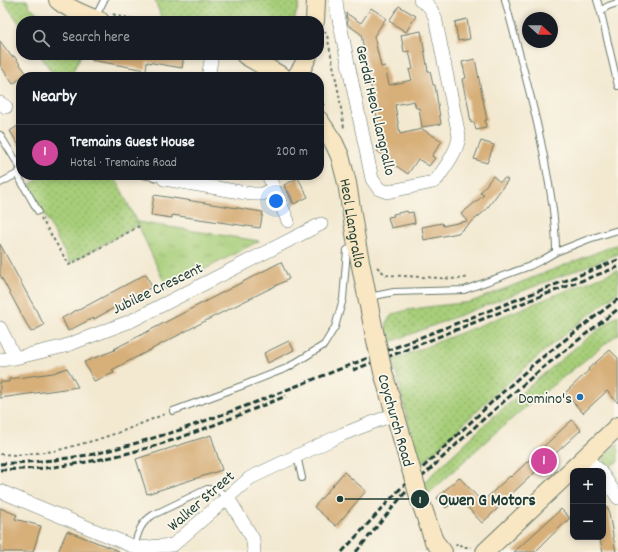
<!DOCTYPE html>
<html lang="en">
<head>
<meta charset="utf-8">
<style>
  :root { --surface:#171b24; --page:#242831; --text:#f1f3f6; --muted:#9ea1a6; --line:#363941; --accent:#b45309 }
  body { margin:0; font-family:Dekko,sans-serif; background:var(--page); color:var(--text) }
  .controls { position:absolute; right:12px; bottom:12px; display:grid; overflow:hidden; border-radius:8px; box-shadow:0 2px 6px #0003 }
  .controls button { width:36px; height:36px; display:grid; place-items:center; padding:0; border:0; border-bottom:1px solid var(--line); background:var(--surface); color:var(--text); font:20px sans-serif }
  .compass { position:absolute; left:522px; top:12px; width:36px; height:36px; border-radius:50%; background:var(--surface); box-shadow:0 2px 6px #0003; rotate:111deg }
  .you { position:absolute; left:276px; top:201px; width:14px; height:14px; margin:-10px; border:3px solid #fff; border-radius:50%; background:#1a73e8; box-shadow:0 0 0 6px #1a73e833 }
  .badge { display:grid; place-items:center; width:26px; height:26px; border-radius:50%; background:var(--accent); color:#fff; font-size:13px; font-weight:700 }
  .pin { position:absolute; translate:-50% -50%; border:2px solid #fff; box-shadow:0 1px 4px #0006 }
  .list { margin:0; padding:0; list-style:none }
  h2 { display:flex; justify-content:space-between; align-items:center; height:52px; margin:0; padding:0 16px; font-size:17px }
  h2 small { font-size:13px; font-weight:400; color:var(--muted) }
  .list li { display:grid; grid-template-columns:26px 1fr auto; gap:12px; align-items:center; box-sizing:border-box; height:56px; padding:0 16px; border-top:1px solid var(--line) }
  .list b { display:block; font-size:15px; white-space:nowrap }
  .list p { margin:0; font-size:13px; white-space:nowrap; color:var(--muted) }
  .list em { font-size:13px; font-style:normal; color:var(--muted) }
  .icon { flex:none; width:22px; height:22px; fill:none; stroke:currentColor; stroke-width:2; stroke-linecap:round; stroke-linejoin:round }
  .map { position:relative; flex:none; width:618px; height:552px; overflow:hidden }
  .search { position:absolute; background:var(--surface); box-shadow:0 2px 6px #0003; left:16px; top:16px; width:308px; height:44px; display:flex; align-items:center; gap:10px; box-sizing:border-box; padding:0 14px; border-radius:16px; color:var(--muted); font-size:15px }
  .panel { position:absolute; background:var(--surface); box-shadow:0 2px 6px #0003; left:16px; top:72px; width:308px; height:108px; border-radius:16px }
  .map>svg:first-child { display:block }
  .grass { fill:url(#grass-dots); stroke:#638656 }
  .park { fill:url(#park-tufts); stroke:#638656 }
  .building { fill:#d7af79 }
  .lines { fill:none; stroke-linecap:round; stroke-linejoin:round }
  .lane-casing { stroke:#69796b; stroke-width:8 }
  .street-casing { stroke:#69796b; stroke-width:14 }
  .secondary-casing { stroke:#69796b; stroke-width:20 }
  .path { stroke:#69796b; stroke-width:2; stroke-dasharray:3 3; stroke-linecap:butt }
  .lane { stroke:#fff; stroke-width:6 }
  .street { stroke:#fff; stroke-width:13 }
  .secondary { stroke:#f9e7c3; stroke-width:18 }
  .rail { stroke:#1f3d34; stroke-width:3; stroke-dasharray:6 3; stroke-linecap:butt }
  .secondary-bridge-casing { stroke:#69796b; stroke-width:20; stroke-linecap:butt }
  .secondary-bridge { stroke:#f9e7c3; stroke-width:18 }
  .poi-dot { fill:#1f6fb2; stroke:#fbf7ec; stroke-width:1.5 }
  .labels { text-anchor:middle; stroke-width:3.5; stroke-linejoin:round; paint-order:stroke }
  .street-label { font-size:16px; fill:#1f3d34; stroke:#fbf7ec }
  .poi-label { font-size:16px; fill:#1f3d34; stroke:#fbf7ec; text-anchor:end }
  .leader { fill:none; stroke:#1f3d34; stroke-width:1.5 }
  .callout-dot { fill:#1f3d34; stroke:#fbf7ec; stroke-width:1.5 }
  .mark-label { font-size:12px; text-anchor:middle; font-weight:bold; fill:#fff }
  .callout-label { font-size:17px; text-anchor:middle; font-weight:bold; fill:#1f3d34; stroke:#fbf7ec; stroke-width:3.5; stroke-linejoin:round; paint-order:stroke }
</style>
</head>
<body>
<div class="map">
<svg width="618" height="552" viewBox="0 0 618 552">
  <defs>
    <pattern id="grass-dots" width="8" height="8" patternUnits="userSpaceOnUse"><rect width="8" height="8" fill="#a7ce79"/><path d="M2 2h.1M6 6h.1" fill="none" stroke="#87a864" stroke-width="1.8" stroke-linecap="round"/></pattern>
    <pattern id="park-tufts" width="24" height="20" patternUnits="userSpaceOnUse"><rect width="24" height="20" fill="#a7ce79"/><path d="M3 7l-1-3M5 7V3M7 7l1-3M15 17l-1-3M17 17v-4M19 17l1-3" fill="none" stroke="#87a864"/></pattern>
  </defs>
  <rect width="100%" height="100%" fill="#fbf7ec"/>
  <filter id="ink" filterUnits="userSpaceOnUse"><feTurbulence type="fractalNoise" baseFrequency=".025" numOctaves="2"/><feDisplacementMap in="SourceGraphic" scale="8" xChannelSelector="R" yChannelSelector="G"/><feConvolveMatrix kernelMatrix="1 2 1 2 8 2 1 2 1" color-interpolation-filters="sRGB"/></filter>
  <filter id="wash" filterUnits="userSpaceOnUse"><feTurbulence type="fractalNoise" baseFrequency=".012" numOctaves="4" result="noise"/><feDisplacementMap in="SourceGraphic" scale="16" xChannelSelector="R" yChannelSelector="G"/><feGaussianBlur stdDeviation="0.9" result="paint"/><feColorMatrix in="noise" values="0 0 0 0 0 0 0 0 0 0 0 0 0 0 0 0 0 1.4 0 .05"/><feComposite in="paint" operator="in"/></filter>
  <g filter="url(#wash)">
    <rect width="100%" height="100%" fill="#f3e9d1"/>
    <path class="grass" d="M 3,0 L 27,0 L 29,6 L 47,21 L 21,21 L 21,26 Z
      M 155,0 L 299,0 L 299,4 L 294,21 L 197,21 L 162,20 Z
      M 40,55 L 81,55 L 70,77 L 55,77 Z
      M 45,175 L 112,175 L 119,185 L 138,225 L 70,263 L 29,185 Z
      M 618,244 L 618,254 L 388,343 C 386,333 384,324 391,316 C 399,308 458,304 471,302 Z
      M 618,270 L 618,292 L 550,346 L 484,404 L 419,467 L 393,360 Z
      M 618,315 L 618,334 L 534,400 L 495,433 L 428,494 L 423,483 L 494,416 L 576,347 Z
      M 618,443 L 618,461 L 608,468 L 603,463 C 604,454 612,449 618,443 Z"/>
    <path class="park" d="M 137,222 L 259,241 L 167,289 Z"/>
    <g id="blocks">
      <path class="building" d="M 399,6 L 416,16 L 406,32 L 389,21 Z
        M 371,8 L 386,18 L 374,36 L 381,67 L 385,66 L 389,85 L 412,80 L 409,70 L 413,69 L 409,51 L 404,52 L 401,35 L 421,31 L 428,71 L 430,71 L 433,85 L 435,85 L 441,124 L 422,127 L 419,108 L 416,108 L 414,101 L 395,105 L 400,134 L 422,129 L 442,141 L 432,156 L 435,158 L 429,166 L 418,159 L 408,174 L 386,159 L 387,158 L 377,151 L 382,143 L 361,34 L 348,25 L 346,13 L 361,23 Z
        M 467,19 L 470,39 L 458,41 L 455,22 Z
        M 0,41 L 12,57 L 14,56 L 27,74 L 22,77 L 21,77 L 21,78 L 13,84 L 0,65 Z
        M 91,55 L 184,55 L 182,68 L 147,62 L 146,70 L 91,60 Z
        M 475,59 L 487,120 L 485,120 L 486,128 L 476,130 L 474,122 L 471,123 L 467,99 L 466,99 L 462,79 L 466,78 L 462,62 Z
        M 21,124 L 21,149 L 10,131 Z
        M 481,141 L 494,145 L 487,163 L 474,159 Z
        M 493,176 L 500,182 L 505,178 L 508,180 L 485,211 L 458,233 L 424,240 L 422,227 L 442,223 L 443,226 L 467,221 L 461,214 L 484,195 L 480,193 Z
        M 298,178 L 308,197 L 294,204 L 284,185 Z
        M 154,195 L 263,212 L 260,228 L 172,215 L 172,218 L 151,215 Z
        M 407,211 L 408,213 L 413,212 L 415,223 L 391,228 L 388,217 L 394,216 L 393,214 Z
        M 0,244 L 44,325 L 31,332 L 0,275 Z
        M 281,262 L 289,279 L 209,319 L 112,370 L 114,373 L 94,381 L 84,362 L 115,350 L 114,349 Z
        M 146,274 L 152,287 L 94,319 L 93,318 L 68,331 L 62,318 L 77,310 L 77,311 Z
        M 289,341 L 294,350 L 268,363 L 264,353 Z
        M 610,350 L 618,358 L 618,403 L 607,391 L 583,413 L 565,393 L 589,370 L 588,369 Z
        M 67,368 L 78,387 L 0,398 L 0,382 L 9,382 L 9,379 L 53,373 Z
        M 572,420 L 581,430 L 507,498 L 508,499 L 482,523 L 458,497 L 446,508 L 437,498 L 459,477 L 482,502 L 510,476 L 511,477 Z
        M 211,435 L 222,470 L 147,494 L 136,459 Z
        M 344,472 L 366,491 L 336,526 L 314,507 Z
        M 0,508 L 17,515 L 15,519 L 41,526 L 33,552 L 0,552 Z
        M 603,508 L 608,508 L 616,552 L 603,552 L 599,537 L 603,537 Z
        M 561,509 L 570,518 L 550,537 L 535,552 L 514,552 Z
        M 67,531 L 119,551 L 119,552 L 58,552 Z"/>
    </g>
  </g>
  <g filter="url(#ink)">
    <use href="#blocks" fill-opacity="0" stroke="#69796b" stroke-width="1"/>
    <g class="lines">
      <g class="lane-casing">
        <path id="lane" d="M 597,0 L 601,13
          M 618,3 C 611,5 604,6 601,13 L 618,86
          M 95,18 L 104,0
          M 0,135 L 21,169 L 17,174
          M 143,175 L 164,179
          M 0,183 L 17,174 L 38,211
          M 556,252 L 589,239 L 618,230
          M 369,297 L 394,292 L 464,290 L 530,266 L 542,260 L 556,252 C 556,225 552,199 547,173 C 537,114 520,57 505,0
          M 173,411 L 244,385 L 287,368 L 324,345 L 335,327 L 343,299 L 347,250 L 355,246
          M 297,456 L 302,478
          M 134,547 C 138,533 140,523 153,515 L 207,489 L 218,490 L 228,498"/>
      </g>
      <g class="street-casing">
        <path id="street" d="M 336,0 L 337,10 L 372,179 L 379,189 L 387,192 L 433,182 L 437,179 C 445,167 458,151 459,136 L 435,17 L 429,6 L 420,0
          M 208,77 L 212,55
          M 0,103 L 6,107
          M 268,175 L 288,221
          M 164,179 L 252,194 L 262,194 L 274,189
          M 0,328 L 15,358
          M 0,360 L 15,358 L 65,346 L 131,321 L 321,224
          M 585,457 L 600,471
          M 603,475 L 618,498
          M 0,491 L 137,548 L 173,545 L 250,478 L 343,434 L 395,414
          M 228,498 L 253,539 L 254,552"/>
      </g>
      <g class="secondary-casing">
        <g id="secondary">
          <path d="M 58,0 C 68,9 87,16 100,21"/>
          <path d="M 315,21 L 316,0"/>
          <path d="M 245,55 L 283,77"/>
          <path d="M 296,77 L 303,66 L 308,55"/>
          <path id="s1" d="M 319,120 L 334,143 L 340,156 L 347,183 L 357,246 L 374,331"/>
          <path d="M 383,372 L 408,459"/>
          <path d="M 420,500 L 434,541 L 443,552"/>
          <path d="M 485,552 L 618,426"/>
        </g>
      </g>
      <path class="path" d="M 113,14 L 117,16 L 146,21
        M 324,31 L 327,35 L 339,95 L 344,128
        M 319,98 L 324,106
        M 41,218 L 69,265 L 141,225
        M 377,267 L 386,275 L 458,279 L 469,277
        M 0,454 L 16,455 L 55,451 L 96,440 L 123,431 L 165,414
        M 456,546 L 457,543 L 463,547 L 471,547"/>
      <use href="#lane" class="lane"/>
      <use href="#street" class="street"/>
      <use href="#secondary" class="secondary"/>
      <path class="rail" d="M 353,370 L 403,351 L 533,299 L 618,267
        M 0,464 L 55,460 L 94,454 L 130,445 L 180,430 L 243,407 L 618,260
        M 0,470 C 15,469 30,469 45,468 C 88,463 132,454 173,440 C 211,427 249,411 286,396
        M 342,552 L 399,490 L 492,402 L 535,363 L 618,299
        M 356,552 L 403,495 L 478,424 L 540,370 L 618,309"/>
      <g class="secondary-bridge-casing">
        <path id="secondary-bridge" d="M 374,331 L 383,372
          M 408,459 L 420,500"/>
      </g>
      <use href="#secondary-bridge" class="secondary-bridge"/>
    </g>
  </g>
  <circle class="poi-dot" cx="580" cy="397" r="4"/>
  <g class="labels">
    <g class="street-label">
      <text transform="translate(377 110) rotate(77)" y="6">Gerddi Heol Llangrallo</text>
      <text dy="6" stroke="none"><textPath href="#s1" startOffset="110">Heol Llangrallo</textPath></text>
      <text transform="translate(157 287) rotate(-26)" y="6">Jubilee Crescent</text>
      <text transform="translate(397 420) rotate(74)" y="6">Coychurch Road</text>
      <text transform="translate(200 500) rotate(-41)" y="6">Walker Street</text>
    </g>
    <g class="poi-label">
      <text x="572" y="403">Domino's</text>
    </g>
  </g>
  <path class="leader" d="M340 499L420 499"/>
  <g class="callout-dot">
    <circle cx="340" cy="499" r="4"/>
    <circle cx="420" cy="499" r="10"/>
  </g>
  <g class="mark-label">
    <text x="420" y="503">1</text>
  </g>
  <g class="callout-label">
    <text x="487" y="505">Owen G Motors</text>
  </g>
</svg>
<div class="controls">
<button>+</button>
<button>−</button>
</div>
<svg class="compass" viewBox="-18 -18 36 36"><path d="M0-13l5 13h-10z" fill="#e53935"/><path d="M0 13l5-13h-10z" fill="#9ea1a6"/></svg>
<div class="you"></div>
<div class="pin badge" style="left:544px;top:461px;background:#d1479c">1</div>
<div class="search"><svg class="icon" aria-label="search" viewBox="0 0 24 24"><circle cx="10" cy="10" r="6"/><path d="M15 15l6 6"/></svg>Search here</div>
<section class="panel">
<h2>Nearby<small></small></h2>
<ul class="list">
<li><span class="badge" style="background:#d1479c">1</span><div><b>Tremains Guest House</b><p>Hotel · Tremains Road</p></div><em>200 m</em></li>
</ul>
</section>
</div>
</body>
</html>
